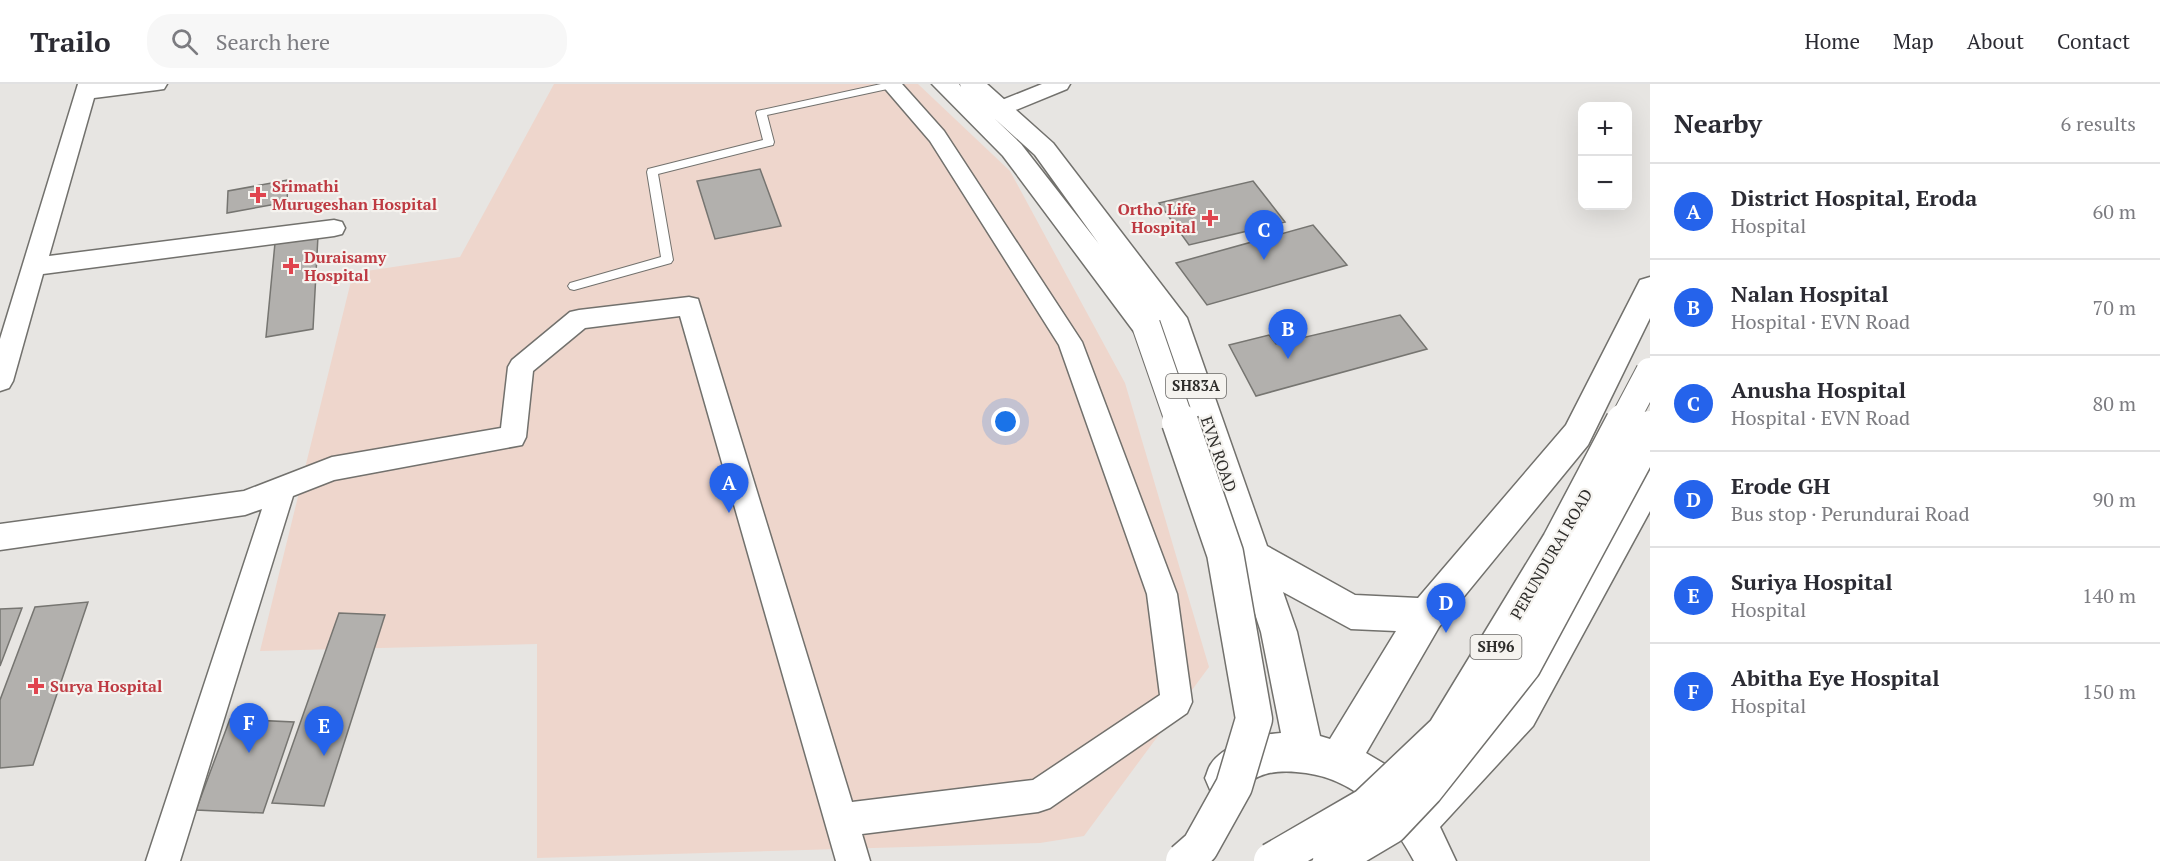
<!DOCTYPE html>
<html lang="en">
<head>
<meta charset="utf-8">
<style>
  :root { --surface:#fff; --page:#f7f7f7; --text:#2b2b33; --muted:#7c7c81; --line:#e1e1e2; --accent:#2563eb }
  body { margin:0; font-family:"PT Serif",serif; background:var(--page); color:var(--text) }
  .controls { position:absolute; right:18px; top:18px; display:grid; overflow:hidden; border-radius:12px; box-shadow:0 6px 24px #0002 }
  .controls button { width:54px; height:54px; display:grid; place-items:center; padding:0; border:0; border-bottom:2px solid var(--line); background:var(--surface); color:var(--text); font:30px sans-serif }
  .you { position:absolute; left:1006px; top:338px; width:21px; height:21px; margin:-15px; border:4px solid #fff; border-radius:50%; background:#1a73e8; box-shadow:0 0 0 9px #1a73e833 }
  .badge { display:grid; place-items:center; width:39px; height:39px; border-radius:50%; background:var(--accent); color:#fff; font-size:20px; font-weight:700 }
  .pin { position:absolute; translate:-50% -50px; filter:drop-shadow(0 2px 3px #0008) }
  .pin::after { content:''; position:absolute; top:32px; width:21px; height:18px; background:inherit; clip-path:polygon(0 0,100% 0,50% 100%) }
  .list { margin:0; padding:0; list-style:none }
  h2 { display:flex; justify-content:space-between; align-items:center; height:78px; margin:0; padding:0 24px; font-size:26px }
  h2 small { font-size:20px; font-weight:400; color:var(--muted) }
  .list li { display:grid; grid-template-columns:39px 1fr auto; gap:18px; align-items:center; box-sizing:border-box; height:96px; padding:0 24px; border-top:2px solid var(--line) }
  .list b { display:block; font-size:22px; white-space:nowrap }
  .list p { margin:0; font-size:20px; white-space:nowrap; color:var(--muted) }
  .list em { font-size:20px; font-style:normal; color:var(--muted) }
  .icon { flex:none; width:33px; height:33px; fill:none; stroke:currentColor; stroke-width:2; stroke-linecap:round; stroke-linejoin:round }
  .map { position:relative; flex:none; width:1650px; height:777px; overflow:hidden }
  header { display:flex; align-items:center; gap:36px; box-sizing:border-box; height:84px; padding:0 30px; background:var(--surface); border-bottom:2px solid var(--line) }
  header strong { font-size:28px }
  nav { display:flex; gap:33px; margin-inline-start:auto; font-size:21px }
  .search { width:420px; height:54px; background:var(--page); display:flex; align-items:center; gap:15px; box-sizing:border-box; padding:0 21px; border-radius:24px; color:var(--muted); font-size:22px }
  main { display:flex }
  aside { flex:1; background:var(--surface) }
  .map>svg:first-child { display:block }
  .medical { fill:#eed6cc }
  .building { fill:#b2b0ad; stroke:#767571; stroke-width:1.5 }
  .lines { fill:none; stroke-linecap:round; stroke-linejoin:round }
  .lane-casing { stroke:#72716d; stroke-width:2 }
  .street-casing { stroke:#72716d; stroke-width:3 }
  .primary-casing { stroke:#72716d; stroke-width:3 }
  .lane { fill:#fff; fill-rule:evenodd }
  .street { fill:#fff; fill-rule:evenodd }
  .primary { fill:#fff; fill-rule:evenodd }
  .primary-bridge-far1-casing { stroke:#72716d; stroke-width:30; stroke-linecap:butt }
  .primary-bridge-casing { stroke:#72716d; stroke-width:39; stroke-linecap:butt }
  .primary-bridge-far1 { stroke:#fff; stroke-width:28 }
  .primary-bridge { stroke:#fff; stroke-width:36 }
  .health-dot { fill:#e0444e; stroke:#f5f3ef; stroke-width:2 }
  .labels { text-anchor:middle; stroke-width:4.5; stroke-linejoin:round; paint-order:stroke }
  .shield { fill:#f5f3ef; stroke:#6a6866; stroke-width:1.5 }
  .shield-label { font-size:15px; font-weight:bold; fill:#2e2d2b }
  .health-label { font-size:16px; font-weight:bold; fill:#be3a42; stroke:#f5f3ef; text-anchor:start }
  .street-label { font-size:16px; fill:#2e2d2b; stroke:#f5f3ef }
</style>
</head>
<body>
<header>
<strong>Trailo</strong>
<div class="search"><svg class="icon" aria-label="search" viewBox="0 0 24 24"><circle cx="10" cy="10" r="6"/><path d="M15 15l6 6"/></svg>Search here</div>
<nav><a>Home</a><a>Map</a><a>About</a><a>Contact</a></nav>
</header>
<main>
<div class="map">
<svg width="1650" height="777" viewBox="0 0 1650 777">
  <rect width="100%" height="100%" fill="#e7e5e2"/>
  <path class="medical" d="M 554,0 L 918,0 L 1010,87 L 1125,299 L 1209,583 L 1084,752 L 1040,759 L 537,774 L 537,560 L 260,567 L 353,189 L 460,173 Z"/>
  <path class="building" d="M 760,85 L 781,142 L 715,155 L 697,97 Z
    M 288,96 L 287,118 L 227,129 L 228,107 Z
    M 1253,97 L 1285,138 L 1189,161 L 1159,119 Z
    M 1313,141 L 1347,181 L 1207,221 L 1176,179 Z
    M 318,152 L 313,245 L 266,253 L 275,159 Z
    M 1400,231 L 1427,265 L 1256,312 L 1229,261 L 1269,251 L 1276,260 Z
    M 88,518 L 33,681 L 0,684 L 0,616 L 35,523 Z
    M 22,524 L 0,582 L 0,525 Z
    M 339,529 L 385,531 L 324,722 L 272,719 Z
    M 230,635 L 294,638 L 263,729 L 196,726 Z"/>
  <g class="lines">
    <g class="lane-casing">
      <path id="lane" d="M 881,0 L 897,1 L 892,4 L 767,31 L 774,58 L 773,61 L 658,90 L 673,176 L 671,179 L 574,206 L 570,205 L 568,202 L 570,199 L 661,173 L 647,88 L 648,85 L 763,56 L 756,29 L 757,27 Z"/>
    </g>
    <g class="street-casing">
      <path id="street" d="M 78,0 L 167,0 L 164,5 L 157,6 L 94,14 L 49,172 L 334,136 L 342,138 L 345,144 L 342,150 L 334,152 L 43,190 L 13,297 L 9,304 L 0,307 L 0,255 Z
        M 881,0 L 902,0 L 944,47 L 1082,258 L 1177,510 L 1192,618 L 1187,629 L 1050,724 L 1038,728 L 862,750 L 870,777 L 836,777 L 680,232 L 585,244 L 533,287 L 526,353 L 522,361 L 334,396 L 293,412 L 180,777 L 146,777 L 262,425 L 245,431 L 0,466 L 0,440 L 244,407 L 332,373 L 501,344 L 508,283 L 512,276 L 570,228 L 579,226 L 689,213 L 698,215 L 852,718 L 1033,696 L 1160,611 L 1147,510 L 1059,261 L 930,57 Z
        M 1042,0 L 1070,0 L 1067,5 L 1006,30 L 999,32 L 992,30 L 989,25 L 992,20 Z"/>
    </g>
    <g class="primary-casing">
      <path id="primary" d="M 932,0 L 959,0 L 961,3 L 960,0 L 987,0 L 1053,59 L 1187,234 L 1267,462 L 1355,511 L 1418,514 L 1566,341 L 1640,196 L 1650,193 L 1650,234 L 1588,361 L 1439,543 L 1366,669 L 1388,682 L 1416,709 L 1507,616 L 1638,385 L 1650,381 L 1650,427 L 1533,642 L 1440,743 L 1456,777 L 1414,777 C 1391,734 1357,696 1306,689 C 1292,687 1274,686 1260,692 C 1248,696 1239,708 1225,714 L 1211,708 L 1205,694 C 1207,690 1208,684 1211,680 C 1224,661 1259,650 1281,649 L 1261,548 L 1162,246 L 1160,243 L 1157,249 L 1146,253 L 1135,249 L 1003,72 ZM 994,34 L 1035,71 L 1099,160 L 1021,60 ZM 1283,508 L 1351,545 L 1396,547 L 1330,655 L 1320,652 L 1297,548 Z"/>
    </g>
    <use href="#lane" class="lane"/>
    <use href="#street" class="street"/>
    <use href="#primary" class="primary"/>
    <g class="primary-bridge-far1-casing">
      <path id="primary-bridge-far1" d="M 1146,241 L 1180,339
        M 1623,339 L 1650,288"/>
    </g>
    <g class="primary-bridge-casing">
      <path id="primary-bridge" d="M 1180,338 L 1225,469 L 1254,635 L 1234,702 L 1200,763 L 1184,777
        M 1272,777 L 1367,722 L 1445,648 L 1560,459 L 1624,338
        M 1331,777 L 1390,742 L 1425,705 L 1523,581 L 1650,345"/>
    </g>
    <use href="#primary-bridge-far1" class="primary-bridge-far1"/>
    <use href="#primary-bridge" class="primary-bridge"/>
  </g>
  <g class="health-dot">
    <path d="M255 102h6v6h6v6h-6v6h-6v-6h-6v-6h6z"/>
    <path d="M1207 125h6v6h6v6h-6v6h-6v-6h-6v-6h6z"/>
    <path d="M288 173h6v6h6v6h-6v6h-6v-6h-6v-6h6z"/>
    <path d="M33 593h6v6h6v6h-6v6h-6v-6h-6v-6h6z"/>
  </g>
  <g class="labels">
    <g class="shield">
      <rect x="1166" y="290" width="60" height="24" rx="4.5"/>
      <rect x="1470.5" y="551" width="51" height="24" rx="4.5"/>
    </g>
    <g class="shield-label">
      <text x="1196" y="307">SH83A</text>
      <text x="1496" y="568">SH96</text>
    </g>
    <g class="health-label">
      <text x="272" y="108">Srimathi<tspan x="272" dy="18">Murugeshan Hospital</tspan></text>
      <text x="1196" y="131" text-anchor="end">Ortho Life<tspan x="1196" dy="18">Hospital</tspan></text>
      <text x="304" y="179">Duraisamy<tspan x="304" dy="18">Hospital</tspan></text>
      <text x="50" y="608">Surya Hospital</text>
    </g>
    <g class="street-label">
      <text transform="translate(1219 370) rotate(71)" y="6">EVN ROAD</text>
      <text transform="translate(1551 470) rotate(-60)" y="6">PERUNDURAI ROAD</text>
    </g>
  </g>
</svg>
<div class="controls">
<button>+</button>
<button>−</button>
</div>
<div class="you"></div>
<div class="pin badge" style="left:729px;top:429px">A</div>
<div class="pin badge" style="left:1288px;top:275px">B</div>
<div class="pin badge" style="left:1264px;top:176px">C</div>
<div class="pin badge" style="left:1446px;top:549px">D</div>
<div class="pin badge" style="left:324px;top:672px">E</div>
<div class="pin badge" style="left:249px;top:669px">F</div>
</div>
<aside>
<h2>Nearby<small>6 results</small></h2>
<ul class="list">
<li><span class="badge">A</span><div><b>District Hospital, Eroda</b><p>Hospital</p></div><em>60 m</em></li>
<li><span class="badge">B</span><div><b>Nalan Hospital</b><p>Hospital · EVN Road</p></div><em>70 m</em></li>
<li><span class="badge">C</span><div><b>Anusha Hospital</b><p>Hospital · EVN Road</p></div><em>80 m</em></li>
<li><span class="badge">D</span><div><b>Erode GH</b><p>Bus stop · Perundurai Road</p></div><em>90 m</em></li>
<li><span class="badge">E</span><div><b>Suriya Hospital</b><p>Hospital</p></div><em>140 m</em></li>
<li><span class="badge">F</span><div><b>Abitha Eye Hospital</b><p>Hospital</p></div><em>150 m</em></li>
</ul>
</aside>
</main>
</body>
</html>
